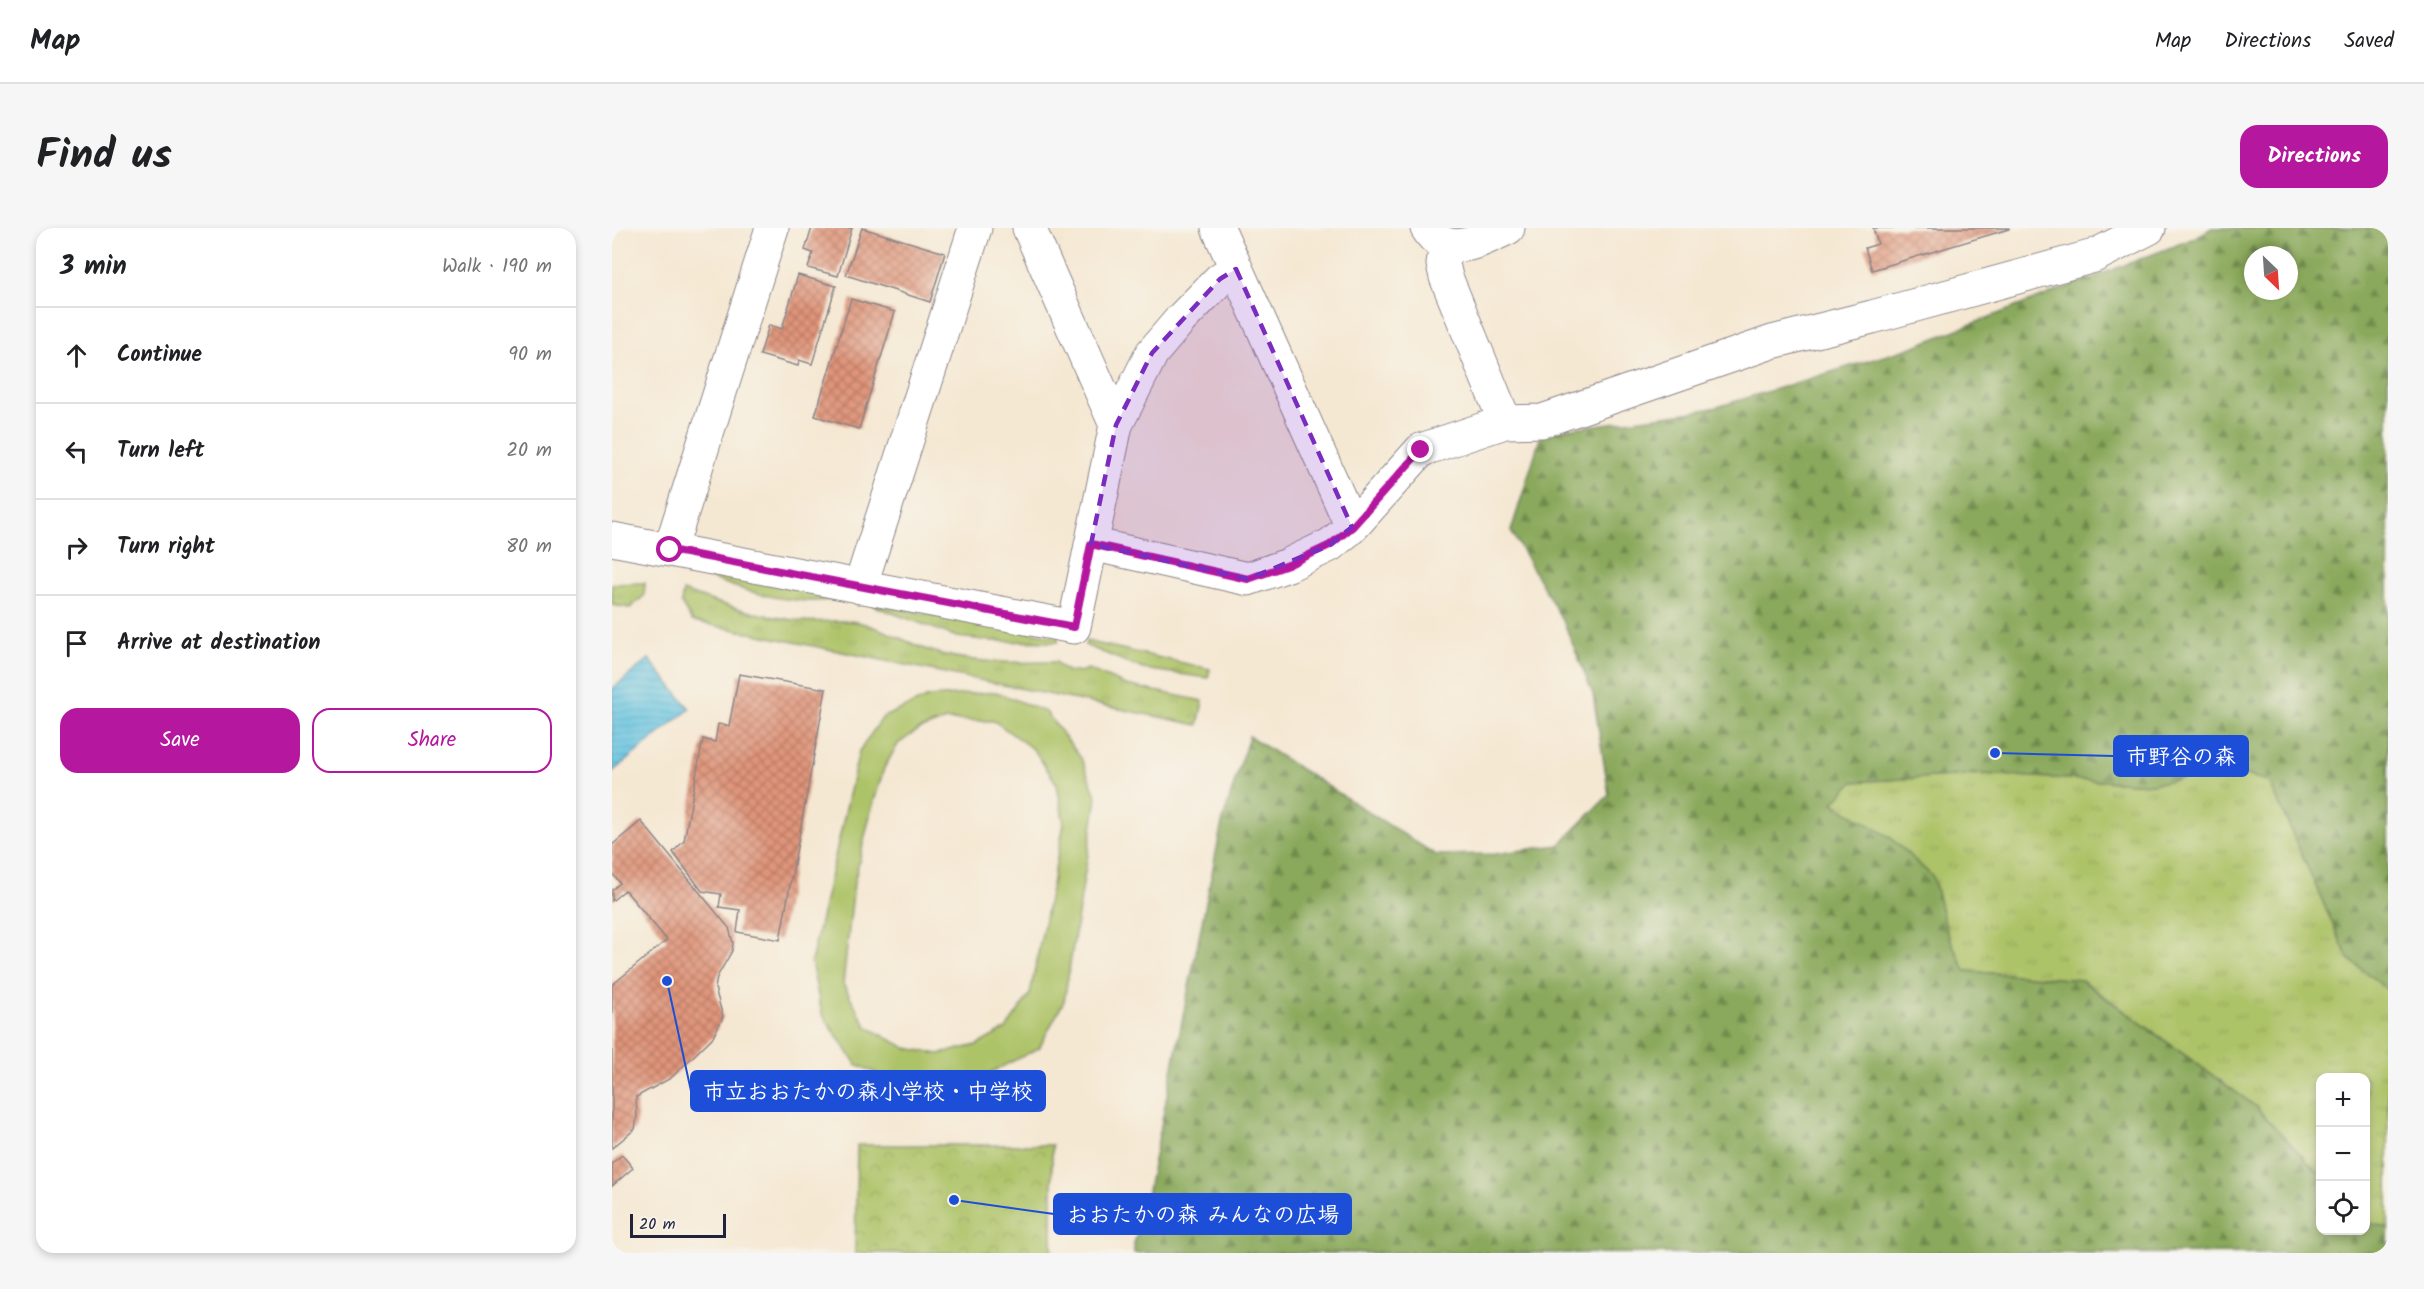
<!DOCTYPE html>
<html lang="en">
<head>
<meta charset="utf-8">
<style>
  :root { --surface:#fff; --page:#f6f6f6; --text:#202124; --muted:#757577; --line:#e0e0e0; --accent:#b5179e }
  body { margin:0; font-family:Kalam,"Klee One",sans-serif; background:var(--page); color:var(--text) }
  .controls { position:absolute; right:18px; bottom:18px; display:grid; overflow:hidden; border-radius:12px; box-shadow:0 3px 9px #0003 }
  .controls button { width:54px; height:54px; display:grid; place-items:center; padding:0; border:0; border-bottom:2px solid var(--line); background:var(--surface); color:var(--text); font:30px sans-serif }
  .compass { position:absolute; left:1632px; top:18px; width:54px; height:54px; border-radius:50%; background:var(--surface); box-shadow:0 3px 9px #0003; rotate:155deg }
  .scale { position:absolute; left:18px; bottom:15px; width:96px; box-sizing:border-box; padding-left:6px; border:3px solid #22223b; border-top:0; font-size:16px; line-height:21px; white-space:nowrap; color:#22223b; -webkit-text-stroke:4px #f7f3e8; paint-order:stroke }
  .stop { position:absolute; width:18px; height:18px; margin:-14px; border:4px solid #b5179e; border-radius:50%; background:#fff }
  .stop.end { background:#b5179e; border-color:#fff; box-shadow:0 2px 6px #0008 }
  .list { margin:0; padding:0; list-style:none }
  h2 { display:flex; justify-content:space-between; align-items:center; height:78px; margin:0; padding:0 24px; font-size:26px }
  h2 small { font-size:20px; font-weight:400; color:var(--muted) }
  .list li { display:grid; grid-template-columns:39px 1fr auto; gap:18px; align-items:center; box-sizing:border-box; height:96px; padding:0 24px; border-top:2px solid var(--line) }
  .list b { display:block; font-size:22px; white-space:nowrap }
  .list em { font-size:20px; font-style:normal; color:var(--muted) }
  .actions { display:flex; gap:12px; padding:18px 24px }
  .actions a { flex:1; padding:14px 0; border:2px solid var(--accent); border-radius:18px; text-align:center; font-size:21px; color:var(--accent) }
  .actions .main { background:var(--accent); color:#fff }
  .icon { flex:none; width:33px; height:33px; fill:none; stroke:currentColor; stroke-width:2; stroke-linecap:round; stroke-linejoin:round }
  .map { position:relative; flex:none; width:1776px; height:1025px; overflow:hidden; border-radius:18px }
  header { display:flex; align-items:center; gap:36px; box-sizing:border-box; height:84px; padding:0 30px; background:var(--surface); border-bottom:2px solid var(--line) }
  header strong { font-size:28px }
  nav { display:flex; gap:33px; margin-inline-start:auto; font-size:21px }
  .intro { display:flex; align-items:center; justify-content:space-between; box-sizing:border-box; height:144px; padding:0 36px }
  h1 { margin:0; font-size:42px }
  .button { padding:15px 27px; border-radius:18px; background:var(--accent); color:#fff; font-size:21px; font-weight:700 }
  main { display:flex; gap:36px; padding:0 36px }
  aside { flex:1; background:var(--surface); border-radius:18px; box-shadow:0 3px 9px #0003 }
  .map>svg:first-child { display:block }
  .grass { fill:url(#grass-tufts); stroke:#687252; stroke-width:1.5 }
  .forest { fill:url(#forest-firs); stroke:#56664c; stroke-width:1.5; fill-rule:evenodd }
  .park { fill:url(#park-crowns); stroke:#687252; stroke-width:1.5 }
  .garden { fill:#adc368; stroke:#687252; stroke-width:1.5; fill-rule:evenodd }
  .water { fill:url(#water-rules); stroke:#42728e; stroke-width:1.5 }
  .building { fill:url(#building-cross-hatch) }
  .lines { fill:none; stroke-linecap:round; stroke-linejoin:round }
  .street-casing { stroke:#8c8587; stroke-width:35 }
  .secondary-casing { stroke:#8c8587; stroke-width:35 }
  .street { stroke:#fff; stroke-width:33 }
  .secondary { stroke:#fff; stroke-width:33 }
  .route { stroke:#b5179e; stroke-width:8 }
  .marked { fill:#7b2cbf; fill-opacity:0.2; stroke:#7b2cbf; stroke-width:4.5; stroke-dasharray:12 8; stroke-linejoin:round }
  .leader { fill:none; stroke:#1d4ed8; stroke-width:2 }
  .callout-dot { fill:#1d4ed8; stroke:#f7f3e8; stroke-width:2 }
  .callout { fill:#1d4ed8; stroke:#1d4ed8; stroke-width:2 }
  .callout-label { font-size:22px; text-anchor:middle; font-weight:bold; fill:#fff }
</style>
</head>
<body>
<header>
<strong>Map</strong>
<nav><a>Map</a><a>Directions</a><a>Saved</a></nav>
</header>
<div class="intro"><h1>Find us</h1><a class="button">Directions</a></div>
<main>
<aside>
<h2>3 min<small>Walk · 190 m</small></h2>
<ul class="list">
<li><svg class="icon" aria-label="ahead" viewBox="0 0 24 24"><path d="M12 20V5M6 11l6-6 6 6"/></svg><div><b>Continue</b></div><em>90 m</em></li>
<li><svg class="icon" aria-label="left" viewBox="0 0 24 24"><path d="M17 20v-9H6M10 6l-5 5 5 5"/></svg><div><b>Turn left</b></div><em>20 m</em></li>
<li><svg class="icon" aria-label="right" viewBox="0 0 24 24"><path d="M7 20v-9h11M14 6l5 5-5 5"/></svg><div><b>Turn right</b></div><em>80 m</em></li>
<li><svg class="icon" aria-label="arrive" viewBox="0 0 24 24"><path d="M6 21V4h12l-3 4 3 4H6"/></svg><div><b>Arrive at destination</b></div></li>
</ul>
<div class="actions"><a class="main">Save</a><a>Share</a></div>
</aside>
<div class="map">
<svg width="1776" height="1025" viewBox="0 0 1776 1025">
  <defs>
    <pattern id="grass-tufts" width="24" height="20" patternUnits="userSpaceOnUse" patternTransform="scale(1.5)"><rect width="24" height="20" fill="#adc368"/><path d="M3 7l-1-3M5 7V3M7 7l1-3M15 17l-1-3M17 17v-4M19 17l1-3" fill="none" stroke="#95a75b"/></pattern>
    <pattern id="forest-firs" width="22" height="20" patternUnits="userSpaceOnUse" patternTransform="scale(1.5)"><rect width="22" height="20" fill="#8aa95c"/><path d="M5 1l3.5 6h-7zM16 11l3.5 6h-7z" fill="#70894d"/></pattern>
    <pattern id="park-crowns" width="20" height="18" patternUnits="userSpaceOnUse" patternTransform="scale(1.5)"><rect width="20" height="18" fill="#adc368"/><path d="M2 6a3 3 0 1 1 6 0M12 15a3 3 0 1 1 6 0" fill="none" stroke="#95a75b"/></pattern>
    <pattern id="water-rules" width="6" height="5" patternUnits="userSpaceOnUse" patternTransform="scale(1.5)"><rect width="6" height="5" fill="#62c3e1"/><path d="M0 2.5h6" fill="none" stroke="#55a7c2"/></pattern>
    <pattern id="building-cross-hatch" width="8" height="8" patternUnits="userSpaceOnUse" patternTransform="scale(1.5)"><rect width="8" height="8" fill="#e0957a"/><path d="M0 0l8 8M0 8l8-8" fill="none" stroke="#b57965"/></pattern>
  </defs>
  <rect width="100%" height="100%" fill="#f7f3e8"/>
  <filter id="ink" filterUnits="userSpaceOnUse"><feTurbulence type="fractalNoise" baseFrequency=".0167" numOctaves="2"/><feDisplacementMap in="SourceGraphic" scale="12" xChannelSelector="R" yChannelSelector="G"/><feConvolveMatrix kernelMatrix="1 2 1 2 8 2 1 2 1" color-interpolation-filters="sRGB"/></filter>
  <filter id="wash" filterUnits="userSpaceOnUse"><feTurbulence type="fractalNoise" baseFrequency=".008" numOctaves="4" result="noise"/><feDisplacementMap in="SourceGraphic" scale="24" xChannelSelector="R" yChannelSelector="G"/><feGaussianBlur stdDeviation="1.35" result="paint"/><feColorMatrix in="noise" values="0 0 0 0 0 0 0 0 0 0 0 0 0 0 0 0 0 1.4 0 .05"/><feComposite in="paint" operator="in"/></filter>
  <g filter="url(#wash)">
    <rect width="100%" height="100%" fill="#f5e8d3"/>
    <path class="grass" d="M 69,338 L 233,370 C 176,381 121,360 69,338 Z
      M 33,355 L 32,368 L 18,380 L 0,377 L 0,356 Z
      M 71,363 C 110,377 149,389 190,393 C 209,395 227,391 245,394 C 269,399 290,412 313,421 C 355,436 401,435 444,434 C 453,445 463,447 476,441 L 514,457 L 591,473 L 586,497 L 80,393 L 69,375 Z
      M 260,376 L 446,409 L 446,414 L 381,413 L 345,409 L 262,378 Z
      M 474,413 L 598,441 L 596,450 L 531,441 L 473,417 Z
      M 1614,542 L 1657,553 L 1736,730 L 1776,762 L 1776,1000 L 1754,994 L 1754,850 L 1708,850 L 1708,947 L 1643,878 L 1470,752 L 1353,743 L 1335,704 L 1321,649 L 1220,575 L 1241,554 L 1372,546 L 1540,556 Z"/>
    <path class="forest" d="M 1600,0 L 1776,0 L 1776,762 L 1736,730 L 1657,553 L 1614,542 L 1540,556 L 1372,546 L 1241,554 L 1221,575 L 1278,609 L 1321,649 L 1335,704 L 1353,743 L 1469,752 L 1643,878 L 1708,947 L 1708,1002 L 1754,1002 L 1754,994 L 1776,1000 L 1776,1025 L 522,1025 L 522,1015 L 532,982 L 610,595 L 637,508 L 824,627 L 883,626 L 947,617 L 997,567 L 981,466 L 952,395 L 899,303 L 930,204 L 1075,185 L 1105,179 L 1295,121 L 1580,11 ZM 1641,27 L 1677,27 L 1677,63 L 1641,63 Z"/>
    <path class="park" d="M 245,917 L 440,917 L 440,1025 L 243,1025 Z"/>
    <path class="garden" d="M 384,464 L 434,484 L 469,530 L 485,570 L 452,773 L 427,820 L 342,863 L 287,856 L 244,836 L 210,786 L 199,734 L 247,523 L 271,489 L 317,469 ZM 334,492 L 382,493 L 422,522 L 445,556 L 452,596 L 418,766 L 394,801 L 365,817 L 327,826 L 294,820 L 255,799 L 231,756 L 242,655 L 258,587 L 272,540 L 286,516 L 306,502 Z"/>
    <path class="water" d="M 37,431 L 78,481 L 0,544 L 0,461 Z"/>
    <g id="blocks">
      <path class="building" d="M 200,0 L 240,0 L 226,48 L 196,40 L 201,25 L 193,22 Z
        M 250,0 L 333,25 L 318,74 L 234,47 Z
        M 1261,0 L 1397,0 L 1397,1 L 1260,42 L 1253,20 L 1266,16 Z
        M 186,47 L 224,58 L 200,136 L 187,132 L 186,138 L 148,127 L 157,97 L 170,101 Z
        M 239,71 L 283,84 L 247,201 L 203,188 Z
        M 127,446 L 214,461 L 168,712 L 125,704 L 128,682 L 107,679 L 109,666 L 90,663 L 61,624 L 72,613 L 91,511 L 103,514 L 106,496 L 117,498 Z
        M 29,593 L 117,700 L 121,715 L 120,723 L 105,749 L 103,760 L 111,789 L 101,809 L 59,850 L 24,869 L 25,889 L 23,901 L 0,920 L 0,757 L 55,712 L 13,662 L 0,673 L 0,662 L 8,655 L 0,645 L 0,617 Z
        M 10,927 L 21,940 L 0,958 L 0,935 Z"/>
    </g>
  </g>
  <g filter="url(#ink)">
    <use href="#blocks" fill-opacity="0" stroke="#8c8587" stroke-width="1.5"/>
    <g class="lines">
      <g class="street-casing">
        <path id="street" d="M 417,0 L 504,197
          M 606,0 L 740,299 L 809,222 L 893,194
          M 834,17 L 831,36 L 834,49 L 893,194 L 930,193 L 1160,114 L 1260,89 L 1482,28 L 1537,0
          M 0,311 L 462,399 L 504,197 L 540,125 L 569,91 L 608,51 L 624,41
          M 479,316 L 636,351 L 676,337 L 718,317 L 740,299
          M 58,322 L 160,0
          M 248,359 L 363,0"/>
      </g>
      <g class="secondary-casing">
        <path id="secondary" d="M 815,0 C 835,33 869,12 896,0"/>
      </g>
      <use href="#street" class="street"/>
      <use href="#secondary" class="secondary"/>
    </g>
  </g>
  <g class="lines" filter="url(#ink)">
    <path class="route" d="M 58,322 L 462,399 L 479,316 L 636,351 L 676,337 L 718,317 L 740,299 L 809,222"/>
  </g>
  <path class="marked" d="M 624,41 L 740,299 L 718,317 L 636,351 L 479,316 L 504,197 L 540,125 L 608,51 Z"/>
  <path class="leader" d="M1383 525L1502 528M55 753L79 863M342 972L442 986"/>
  <g class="callout-dot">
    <circle cx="1383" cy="525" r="6"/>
    <circle cx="55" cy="753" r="6"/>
    <circle cx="342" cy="972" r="6"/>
  </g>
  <g class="callout">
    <rect x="1502" y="508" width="134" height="40" rx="6"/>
    <rect x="79" y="843" width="354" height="40" rx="6"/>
    <rect x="442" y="966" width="297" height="40" rx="6"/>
  </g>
  <g class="callout-label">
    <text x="1569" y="536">市野谷の森</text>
    <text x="256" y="871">市立おおたかの森小学校・中学校</text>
    <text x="591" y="994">おおたかの森 みんなの広場</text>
  </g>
</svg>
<div class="controls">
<button>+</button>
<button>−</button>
<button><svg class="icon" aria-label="locate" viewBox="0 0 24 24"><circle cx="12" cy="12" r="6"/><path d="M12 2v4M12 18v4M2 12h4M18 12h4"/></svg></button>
</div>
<svg class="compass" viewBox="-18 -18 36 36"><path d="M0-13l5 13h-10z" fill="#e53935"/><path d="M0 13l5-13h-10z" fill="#757577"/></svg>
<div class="scale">20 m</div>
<div class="stop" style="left:58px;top:322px"></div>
<div class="stop end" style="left:809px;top:222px"></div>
</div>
</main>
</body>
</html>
